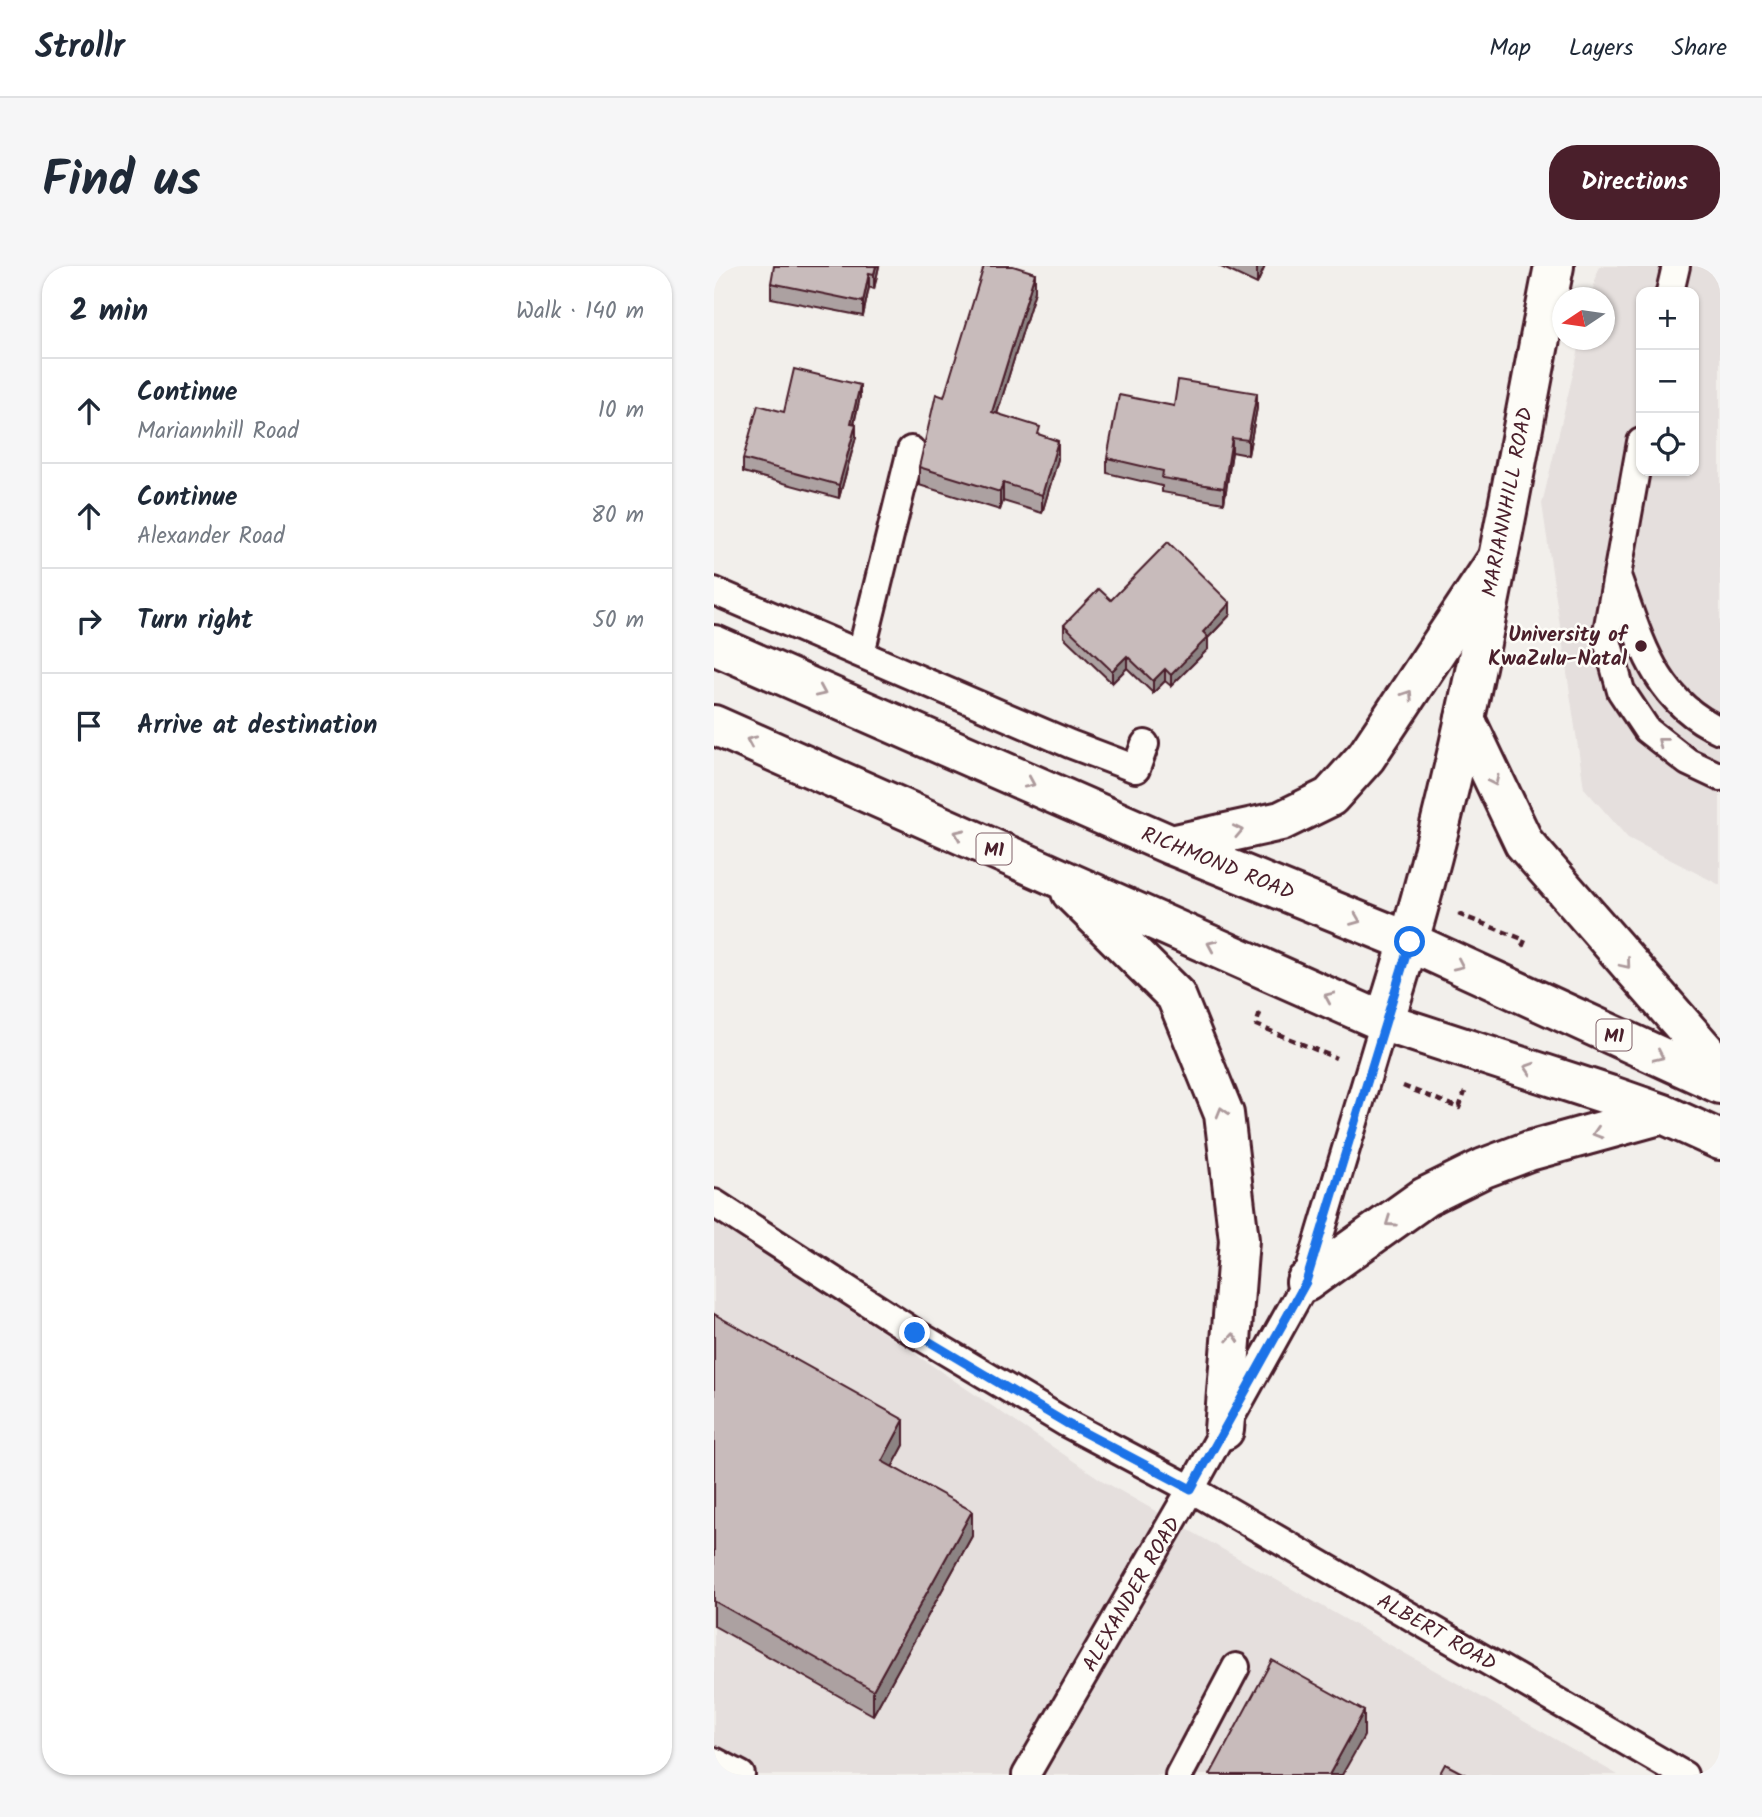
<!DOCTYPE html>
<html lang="en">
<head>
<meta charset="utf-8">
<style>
  :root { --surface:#fff; --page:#f6f6f7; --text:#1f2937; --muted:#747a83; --line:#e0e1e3; --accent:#4a1f2b }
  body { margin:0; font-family:Kalam,sans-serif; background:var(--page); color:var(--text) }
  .controls { position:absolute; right:21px; top:21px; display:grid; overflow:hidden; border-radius:14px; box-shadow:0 2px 5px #0004 }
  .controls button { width:63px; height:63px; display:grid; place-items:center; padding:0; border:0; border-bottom:2px solid var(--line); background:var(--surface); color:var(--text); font:35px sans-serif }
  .compass { position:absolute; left:838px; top:21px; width:63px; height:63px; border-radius:50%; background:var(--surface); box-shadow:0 2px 5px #0004; rotate:257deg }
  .stop { position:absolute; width:21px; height:21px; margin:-16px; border:5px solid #1a73e8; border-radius:50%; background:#fff }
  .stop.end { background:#1a73e8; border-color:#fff; box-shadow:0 2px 7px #0008 }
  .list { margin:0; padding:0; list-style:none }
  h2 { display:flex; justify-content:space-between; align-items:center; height:91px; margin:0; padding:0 28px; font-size:30px }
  h2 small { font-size:23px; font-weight:400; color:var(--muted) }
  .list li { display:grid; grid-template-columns:46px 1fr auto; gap:21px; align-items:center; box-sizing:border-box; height:105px; padding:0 28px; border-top:2px solid var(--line) }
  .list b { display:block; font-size:26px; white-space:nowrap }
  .list p { margin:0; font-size:23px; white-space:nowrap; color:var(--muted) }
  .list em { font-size:23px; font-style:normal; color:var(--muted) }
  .icon { flex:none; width:38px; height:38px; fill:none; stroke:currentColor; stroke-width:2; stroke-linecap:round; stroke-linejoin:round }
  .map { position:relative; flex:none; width:1006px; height:1509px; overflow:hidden; border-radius:28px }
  header { display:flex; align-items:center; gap:42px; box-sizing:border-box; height:98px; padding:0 35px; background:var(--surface); border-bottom:2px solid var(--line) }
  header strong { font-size:33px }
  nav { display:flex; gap:38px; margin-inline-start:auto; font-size:24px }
  .intro { display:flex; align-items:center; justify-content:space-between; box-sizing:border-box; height:168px; padding:0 42px }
  h1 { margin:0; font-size:49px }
  .button { padding:18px 32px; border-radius:28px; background:var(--accent); color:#fff; font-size:24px; font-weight:700 }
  main { display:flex; gap:42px; padding:0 42px }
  aside { flex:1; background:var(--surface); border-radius:28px; box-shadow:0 2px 5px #0004 }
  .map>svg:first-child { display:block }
  .built { fill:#e5dfdd; fill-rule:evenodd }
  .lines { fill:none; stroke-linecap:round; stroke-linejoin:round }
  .lane-casing { stroke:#4a1f2b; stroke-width:32 }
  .secondary-casing { stroke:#4a1f2b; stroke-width:44 }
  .highway-casing { stroke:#4a1f2b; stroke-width:44 }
  .path { stroke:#4a1f2b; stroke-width:4.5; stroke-dasharray:7 5; stroke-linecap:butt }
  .lane { stroke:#fdfcf7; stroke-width:26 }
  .secondary { stroke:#fdfcf7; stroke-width:38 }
  .highway { stroke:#fdfcf7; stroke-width:38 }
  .wall { fill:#aca1a1; stroke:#4a1f2b; stroke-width:2 }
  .shaded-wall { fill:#8c8383; stroke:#4a1f2b; stroke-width:2 }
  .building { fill:#c8bbbb; stroke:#4a1f2b; stroke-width:2 }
  .oneway { stroke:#ac999b }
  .route { stroke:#1a73e8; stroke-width:9 }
  .poi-dot { fill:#4a1f2b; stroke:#fdfcf7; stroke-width:2.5 }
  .labels { text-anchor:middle; stroke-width:5; stroke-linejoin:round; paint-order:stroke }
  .shield { fill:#fdfcf7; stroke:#806168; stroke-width:2 }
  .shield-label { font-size:19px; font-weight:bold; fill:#4a1f2b }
  .street-label { font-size:21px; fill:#4a1f2b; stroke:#fdfcf7 }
  .poi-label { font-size:21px; font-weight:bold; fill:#4a1f2b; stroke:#fdfcf7; text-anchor:end }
</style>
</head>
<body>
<header>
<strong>Strollr</strong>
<nav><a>Map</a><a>Layers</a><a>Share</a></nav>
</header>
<div class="intro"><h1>Find us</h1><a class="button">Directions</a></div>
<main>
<aside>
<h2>2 min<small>Walk · 140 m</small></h2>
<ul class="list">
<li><svg class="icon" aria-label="ahead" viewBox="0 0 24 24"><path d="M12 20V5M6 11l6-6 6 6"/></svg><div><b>Continue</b><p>Mariannhill Road</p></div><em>10 m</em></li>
<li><svg class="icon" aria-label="ahead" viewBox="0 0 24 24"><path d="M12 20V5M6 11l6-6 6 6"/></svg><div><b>Continue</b><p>Alexander Road</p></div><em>80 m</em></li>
<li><svg class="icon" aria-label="right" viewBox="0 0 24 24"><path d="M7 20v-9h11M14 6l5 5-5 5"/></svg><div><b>Turn right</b></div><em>50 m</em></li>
<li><svg class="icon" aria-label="arrive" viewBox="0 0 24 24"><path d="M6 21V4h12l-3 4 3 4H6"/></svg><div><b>Arrive at destination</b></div></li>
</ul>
</aside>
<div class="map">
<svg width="1006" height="1509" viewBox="0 0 1006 1509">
  <rect width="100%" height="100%" fill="#f2efeb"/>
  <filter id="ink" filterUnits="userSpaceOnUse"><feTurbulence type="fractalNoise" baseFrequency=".0143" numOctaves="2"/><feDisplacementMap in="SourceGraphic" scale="14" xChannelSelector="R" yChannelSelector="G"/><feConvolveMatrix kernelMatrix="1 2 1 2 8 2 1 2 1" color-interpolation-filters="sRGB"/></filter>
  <g filter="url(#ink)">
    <path class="built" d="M 885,0 L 1006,0 L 1006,619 L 914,572 L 870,522 L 828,238 L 867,74 L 890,74 L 890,32 L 877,31 ZM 927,26 L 980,26 L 980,205 L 927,205 Z
      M 0,952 L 389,1215 L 904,1509 L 0,1509 Z"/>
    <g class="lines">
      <g class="lane-casing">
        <path id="lane" d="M 956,26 L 962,0
          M 927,176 L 892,371 L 907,425 L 933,464 L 974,496 L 1006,511
          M 903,310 C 926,373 940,435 1006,464
          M 0,325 L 356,478 L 422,503 L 431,478
          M 147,387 L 197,184
          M 0,937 L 201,1067 L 352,1157 L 477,1223 L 970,1509
          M 0,1495 L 27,1509
          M 312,1509 L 477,1223 L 592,1016 L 670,756
          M 465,1509 L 522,1401"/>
      </g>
      <g class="secondary-casing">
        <path id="secondary" d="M 670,756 C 750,511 790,253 840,0"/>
      </g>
      <g class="highway-casing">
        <path id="highway" d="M 0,379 L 457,579 L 696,676 L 1006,818
          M 751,453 L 810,577 L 1006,802
          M 0,459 L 670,756 L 895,829 L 949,848 L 1006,874
          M 457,579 L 567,555 L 616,531 L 652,491 L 782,295
          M 357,626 L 462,730 L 510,848 L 525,974 L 510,1164
          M 592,1016 L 711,931 L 770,902 L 815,885 L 949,848"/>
      </g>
      <path class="path" d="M 744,648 L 811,674 L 808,681
        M 546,747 L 542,759 L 622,792
        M 689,820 L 745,842 L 751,826"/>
      <use href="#lane" class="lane"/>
      <use href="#secondary" class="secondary"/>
      <use href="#highway" class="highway"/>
    </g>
    <path class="wall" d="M 165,0 L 160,23 L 155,21 L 149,50 L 57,32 L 57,17 Z
      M 505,0 L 551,0 L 543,18 Z
      M 321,25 L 283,148 L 326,169 L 344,193 L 328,247 L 289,235 L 286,244 L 205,219 L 205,201 L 230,131 Z
      M 146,131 L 140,158 L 142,171 L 125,232 L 29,206 L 29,193 L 70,146 Z
      M 460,140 L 543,142 L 534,189 L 518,186 L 510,237 L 448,226 L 448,220 L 393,207 L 393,192 Z
      M 397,334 L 516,349 L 494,372 L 494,383 L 457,420 L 451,415 L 439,427 L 413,402 L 398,417 L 350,371 L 350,359 Z
      M 0,1048 L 190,1179 L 178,1201 L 258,1270 L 159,1449 L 0,1360 Z"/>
    <path class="shaded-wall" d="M 162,0 L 165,0 L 160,23 L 160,8 Z
      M 543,0 L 551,0 L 543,18 Z
      M 155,7 L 155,21 L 149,50 L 149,36 Z
      M 321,7 L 321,25 L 278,164 L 278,146 Z
      M 146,119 L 146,131 L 137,170 L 137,157 Z
      M 543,127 L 543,142 L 534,189 L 534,174 Z
      M 142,158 L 142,171 L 125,232 L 125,219 Z
      M 518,172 L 518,186 L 510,237 L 510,222 Z
      M 344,175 L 344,193 L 328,247 L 328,229 Z
      M 289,217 L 289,235 L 286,244 L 286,226 Z
      M 516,337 L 516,349 L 494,372 L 494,383 L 457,420 L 457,409 L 489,366 Z
      M 413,390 L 413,402 L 398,417 L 398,405 Z
      M 451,403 L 451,415 L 439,427 L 439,415 Z
      M 190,1154 L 190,1179 L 168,1220 L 168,1195 Z
      M 258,1245 L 258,1270 L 159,1449 L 159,1424 Z
      M 650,1445 L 650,1470 L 628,1509 L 615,1509 Z"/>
    <path class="building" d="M 60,0 L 162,0 L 160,8 L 155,7 L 149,36 L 57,17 Z
      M 270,0 L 299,0 L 321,7 L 278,146 L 326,161 L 324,168 L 344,175 L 328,229 L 289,217 L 286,226 L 205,201 L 222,128 L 230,131 Z
      M 80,103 L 146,119 L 137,157 L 142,158 L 125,219 L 29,193 L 44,139 L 70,146 Z
      M 464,114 L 543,127 L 534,174 L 518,172 L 510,222 L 448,212 L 449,205 L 393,192 L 405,129 L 460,140 Z
      M 454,276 L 516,337 L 489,366 L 494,371 L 457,409 L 451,403 L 439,415 L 413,390 L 398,405 L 350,359 L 385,323 L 397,334 Z
      M 0,1048 L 190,1154 L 168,1195 L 258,1245 L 159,1424 L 0,1335 Z
      M 558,1394 L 650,1445 L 615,1509 L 496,1509 Z
      M 731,1498 L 752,1509 L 725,1509 Z"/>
    <defs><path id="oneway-chevron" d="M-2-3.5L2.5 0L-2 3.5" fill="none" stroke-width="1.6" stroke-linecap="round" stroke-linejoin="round" transform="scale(1.75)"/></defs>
    <g class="oneway">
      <use href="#oneway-chevron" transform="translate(107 426) rotate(24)"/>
      <use href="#oneway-chevron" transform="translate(694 429) rotate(-57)"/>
      <use href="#oneway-chevron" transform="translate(37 475) rotate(-156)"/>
      <use href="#oneway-chevron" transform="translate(948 476) rotate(-142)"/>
      <use href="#oneway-chevron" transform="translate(780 515) rotate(65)"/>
      <use href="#oneway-chevron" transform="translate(316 517) rotate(24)"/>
      <use href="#oneway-chevron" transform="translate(524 565) rotate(-12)"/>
      <use href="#oneway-chevron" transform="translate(245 568) rotate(-156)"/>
      <use href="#oneway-chevron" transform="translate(642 654) rotate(22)"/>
      <use href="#oneway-chevron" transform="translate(498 679) rotate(-156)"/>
      <use href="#oneway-chevron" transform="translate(912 698) rotate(50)"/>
      <use href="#oneway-chevron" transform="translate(745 699) rotate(25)"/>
      <use href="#oneway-chevron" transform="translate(615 731) rotate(-156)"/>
      <use href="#oneway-chevron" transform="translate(945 790) rotate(25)"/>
      <use href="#oneway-chevron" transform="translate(815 802) rotate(-162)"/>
      <use href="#oneway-chevron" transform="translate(508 846) rotate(-106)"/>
      <use href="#oneway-chevron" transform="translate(883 867) rotate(163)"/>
      <use href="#oneway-chevron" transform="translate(676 956) rotate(145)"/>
      <use href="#oneway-chevron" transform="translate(519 1072) rotate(-86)"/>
    </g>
  </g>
  <g class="lines" filter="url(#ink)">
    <path class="route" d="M 201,1067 L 352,1157 L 477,1223 L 592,1016 L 696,676"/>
  </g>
  <circle class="poi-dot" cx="927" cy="380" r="7"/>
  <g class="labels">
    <g class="shield">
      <rect x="262.5" y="567.5" width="35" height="31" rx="5"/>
      <rect x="882.5" y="753.5" width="35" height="31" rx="5"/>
    </g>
    <g class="shield-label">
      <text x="280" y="590">M1</text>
      <text x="900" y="776">M1</text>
    </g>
    <g class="street-label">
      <text transform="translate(793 236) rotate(-79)" y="7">MARIANNHILL ROAD</text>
      <text transform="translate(504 597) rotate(22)" y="7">RICHMOND ROAD</text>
      <text transform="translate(417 1328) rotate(-60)" y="7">ALEXANDER ROAD</text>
      <text transform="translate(723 1366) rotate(30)" y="7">ALBERT ROAD</text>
    </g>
    <g class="poi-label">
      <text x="913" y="375">University of<tspan x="913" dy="24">KwaZulu-Natal</tspan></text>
    </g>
  </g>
</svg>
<div class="controls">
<button>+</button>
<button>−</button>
<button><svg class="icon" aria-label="locate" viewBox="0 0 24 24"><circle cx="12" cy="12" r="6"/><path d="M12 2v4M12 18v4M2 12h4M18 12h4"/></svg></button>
</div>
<svg class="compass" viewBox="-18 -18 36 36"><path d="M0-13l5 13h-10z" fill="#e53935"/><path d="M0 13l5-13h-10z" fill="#747a83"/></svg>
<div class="stop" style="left:696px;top:676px"></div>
<div class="stop end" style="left:201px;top:1067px"></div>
</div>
</main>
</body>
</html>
